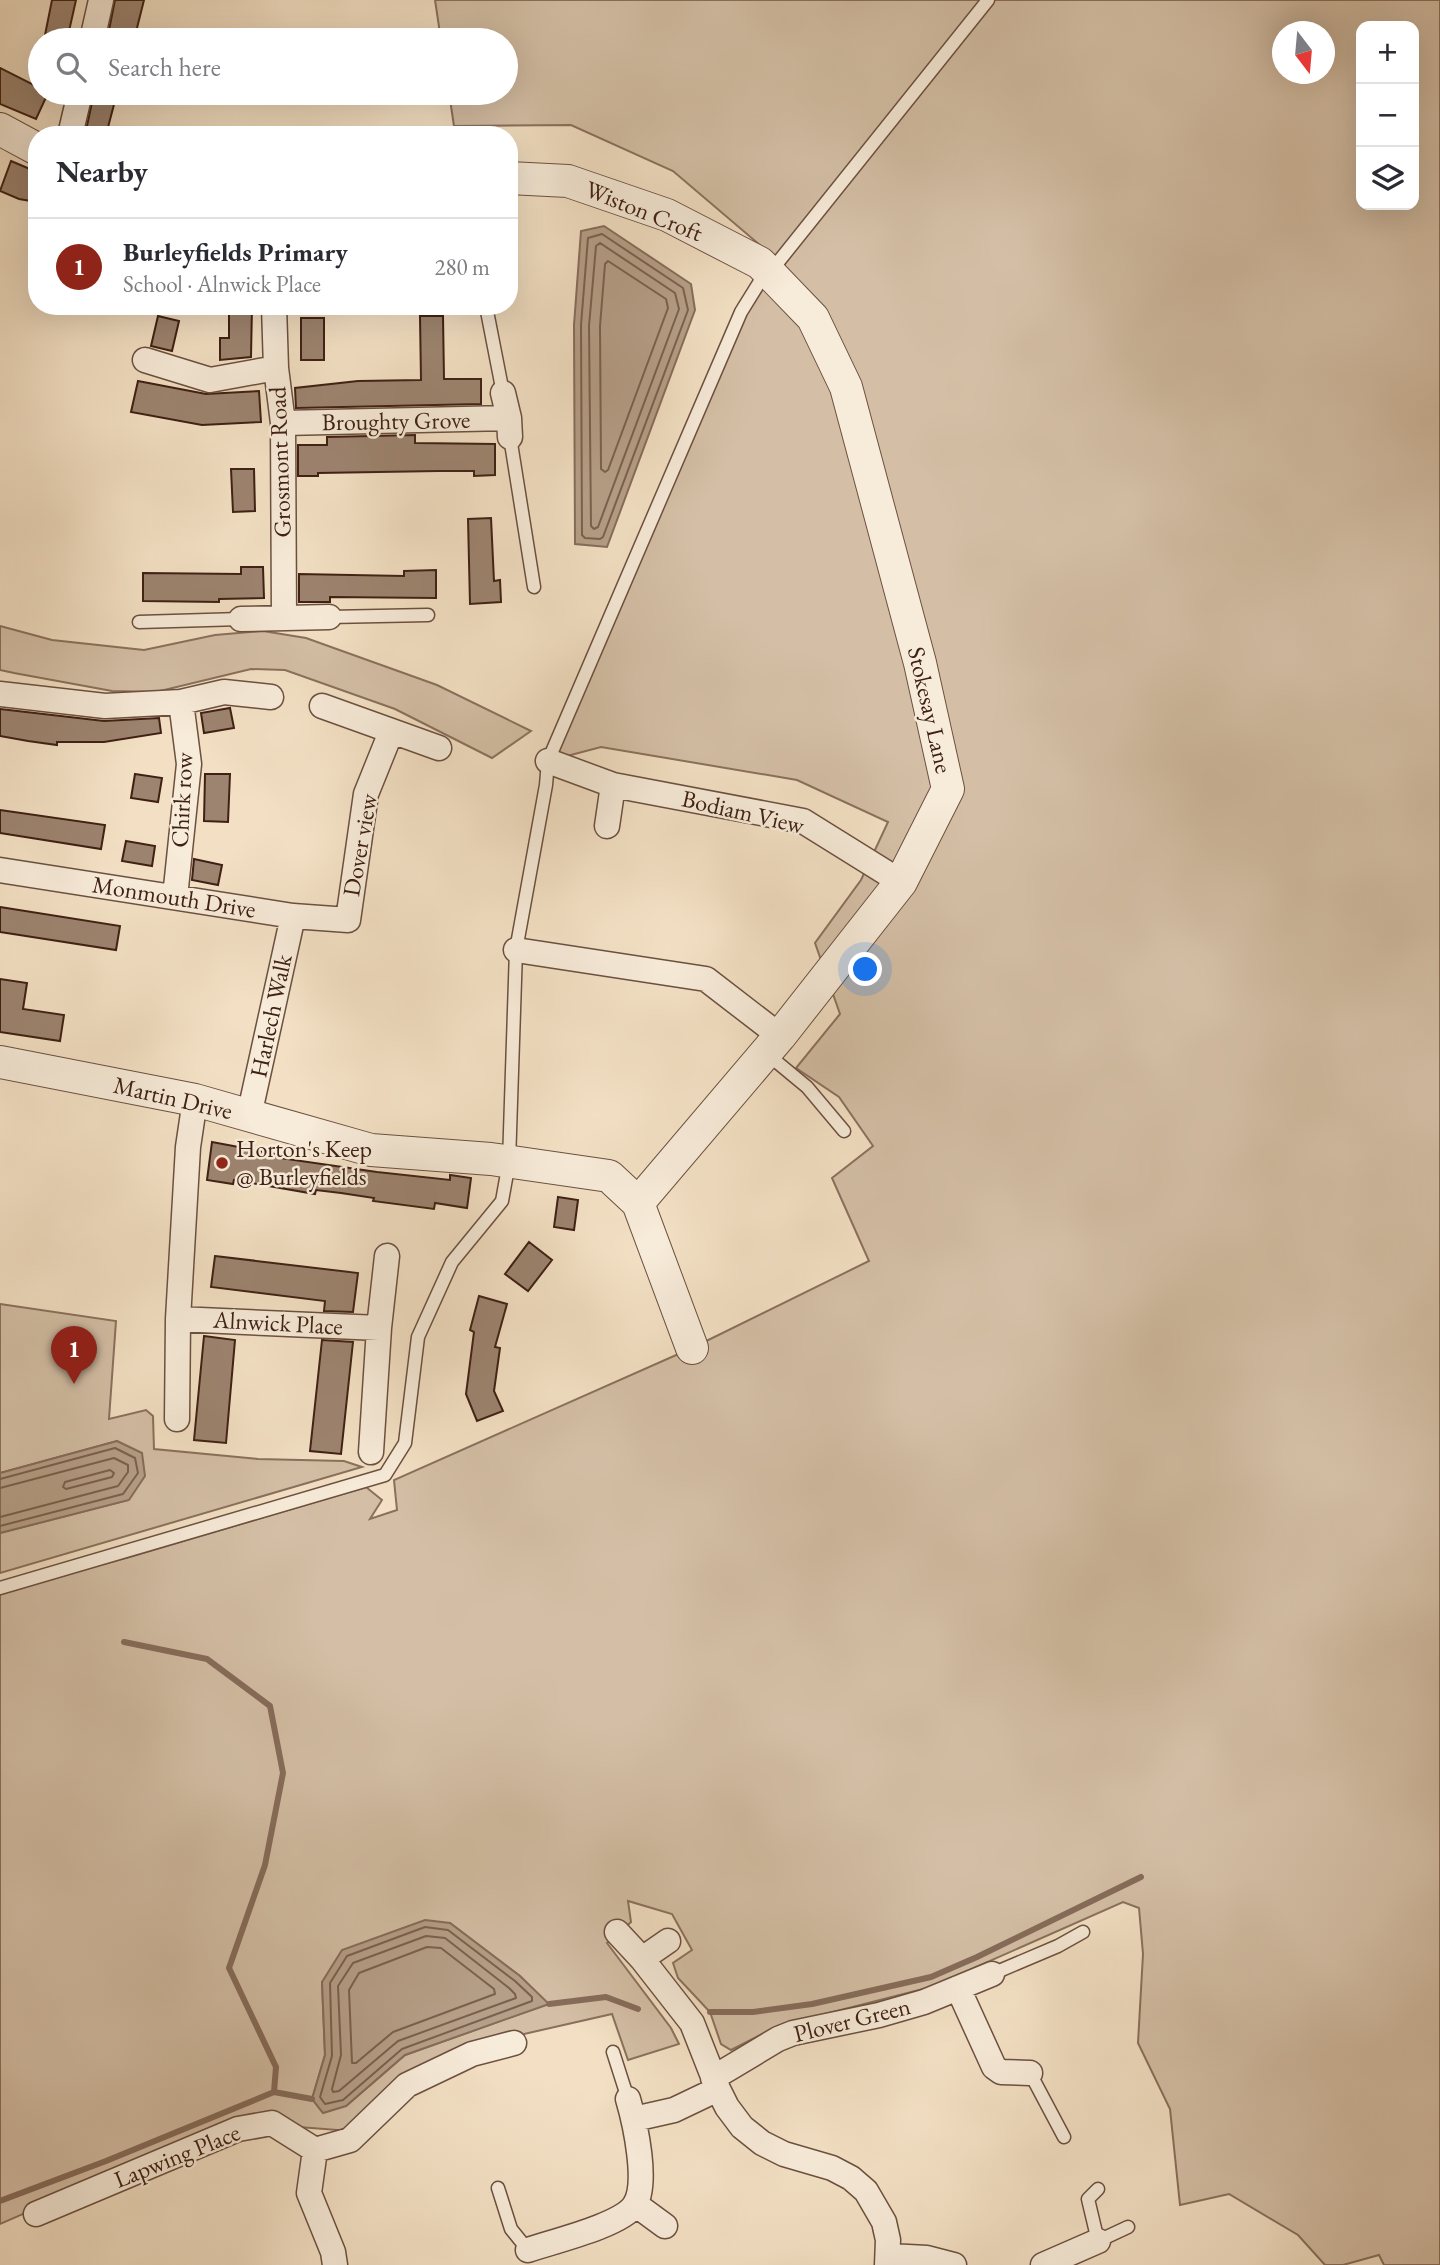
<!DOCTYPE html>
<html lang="en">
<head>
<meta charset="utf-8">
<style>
  :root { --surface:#fff; --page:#f7f7f7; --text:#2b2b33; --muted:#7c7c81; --line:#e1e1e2; --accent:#8f2418 }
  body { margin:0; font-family:"EB Garamond",serif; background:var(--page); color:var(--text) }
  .controls { position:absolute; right:21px; top:21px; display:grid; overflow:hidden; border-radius:14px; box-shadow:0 7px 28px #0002 }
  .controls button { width:63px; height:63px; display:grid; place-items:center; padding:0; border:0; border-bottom:2px solid var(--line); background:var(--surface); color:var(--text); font:35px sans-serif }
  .compass { position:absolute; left:1272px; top:21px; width:63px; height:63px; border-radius:50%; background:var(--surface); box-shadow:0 7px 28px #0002; rotate:164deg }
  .you { position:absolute; left:866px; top:970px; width:24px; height:24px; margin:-18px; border:5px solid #fff; border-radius:50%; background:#1a73e8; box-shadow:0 0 0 10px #1a73e833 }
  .badge { display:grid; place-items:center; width:46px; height:46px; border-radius:50%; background:var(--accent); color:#fff; font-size:23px; font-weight:700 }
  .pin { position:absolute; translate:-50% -58px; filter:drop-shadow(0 2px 4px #0008) }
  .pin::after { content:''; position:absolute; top:37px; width:24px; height:21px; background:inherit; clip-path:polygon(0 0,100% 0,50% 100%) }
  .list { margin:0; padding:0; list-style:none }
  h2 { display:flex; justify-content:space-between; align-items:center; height:91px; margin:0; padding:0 28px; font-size:30px }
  h2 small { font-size:23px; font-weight:400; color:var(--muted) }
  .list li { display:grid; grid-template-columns:46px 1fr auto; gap:21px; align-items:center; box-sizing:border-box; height:98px; padding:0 28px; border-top:2px solid var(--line) }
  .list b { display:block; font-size:26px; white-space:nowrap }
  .list p { margin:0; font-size:23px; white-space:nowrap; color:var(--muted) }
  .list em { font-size:23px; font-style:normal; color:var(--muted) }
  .icon { flex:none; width:38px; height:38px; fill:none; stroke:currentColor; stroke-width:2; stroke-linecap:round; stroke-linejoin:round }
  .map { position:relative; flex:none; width:1440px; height:2265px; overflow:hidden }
  .search { position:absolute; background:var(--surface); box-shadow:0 7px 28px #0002; left:28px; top:28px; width:490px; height:77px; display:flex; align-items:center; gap:18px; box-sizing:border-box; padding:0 24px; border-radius:38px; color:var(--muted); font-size:26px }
  .panel { position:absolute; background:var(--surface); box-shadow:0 7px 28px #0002; left:28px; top:126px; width:490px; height:189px; border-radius:28px }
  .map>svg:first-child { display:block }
  .green { fill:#d4bfa6; stroke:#8a705d; stroke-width:2; fill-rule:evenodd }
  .water { fill:#b69f88; stroke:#866c5a; stroke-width:2 }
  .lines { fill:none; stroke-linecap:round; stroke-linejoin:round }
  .shore { stroke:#7a604e; stroke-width:2 }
  .stream { stroke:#866c5a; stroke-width:6 }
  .building { fill:#9d8470; stroke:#3f2014; stroke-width:2 }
  .service-casing { stroke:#6c5040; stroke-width:15 }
  .minor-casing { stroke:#6c5040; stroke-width:27 }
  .tertiary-casing { stroke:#6c5040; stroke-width:34 }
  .service { stroke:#f7ebd9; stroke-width:12 }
  .minor { stroke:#f7ebd9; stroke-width:24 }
  .tertiary { stroke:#f7ebd9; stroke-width:32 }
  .poi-dot { fill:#8f2418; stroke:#f7ebd9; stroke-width:2.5 }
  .labels { text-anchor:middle; stroke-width:5; stroke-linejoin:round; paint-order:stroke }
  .street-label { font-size:24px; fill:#3f2014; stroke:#f7ebd9 }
  .poi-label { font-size:24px; fill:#3f2014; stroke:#f7ebd9; text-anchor:start }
</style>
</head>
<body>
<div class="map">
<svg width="1440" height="2265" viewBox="0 0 1440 2265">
  <rect width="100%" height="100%" fill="#f3e0c4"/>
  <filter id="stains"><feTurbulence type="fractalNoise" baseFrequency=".00286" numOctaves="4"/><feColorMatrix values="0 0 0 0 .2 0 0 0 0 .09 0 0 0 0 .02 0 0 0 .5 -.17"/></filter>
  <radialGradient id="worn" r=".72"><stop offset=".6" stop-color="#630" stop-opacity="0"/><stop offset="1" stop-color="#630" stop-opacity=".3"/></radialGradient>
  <path class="green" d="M 435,0 L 1440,0 L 1440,2265 L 1384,2265 L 1379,2255 L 1343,2265 L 1325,2265 L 1298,2235 L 1229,2194 L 1180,2205 L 1170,2109 L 1138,2043 L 1143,1954 L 1139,1908 L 1123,1902 L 931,1987 L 778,2026 L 731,2050 L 721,2044 L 710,2012 L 678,1978 L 673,1963 L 692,1950 L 672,1914 L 628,1901 L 631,1922 L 607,1943 L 671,2028 L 679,2044 L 628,2060 L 612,2014 L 502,2039 L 350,2131 L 234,2122 L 0,2224 L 0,1592 L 133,1556 L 366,1487 L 382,1500 L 370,1519 L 397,1510 L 394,1480 L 692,1348 L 869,1261 L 832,1178 L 873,1146 L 839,1097 L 796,1068 L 840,1014 L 815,943 L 861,880 L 888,822 L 797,780 L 601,747 L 548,761 L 767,251 L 673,171 L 571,125 L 454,126 L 449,93 L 506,93 L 506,40 L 441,40 ZM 1361,26 L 1414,26 L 1414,205 L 1361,205 ZM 1282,32 L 1324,32 L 1324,74 L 1282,74 ZM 450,1923 L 520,1976 L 548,2004 L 405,2055 L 346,2106 L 312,2099 L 325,2055 L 322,1982 Z
    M 0,626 L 52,640 L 144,650 L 215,635 L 263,631 L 306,638 L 437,685 L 531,731 L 492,758 L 395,709 L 285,670 L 251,669 L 156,692 L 112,691 L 14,673 L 0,670 Z
    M 0,1304 L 116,1321 L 109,1419 L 146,1410 L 153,1416 L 154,1449 L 258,1459 L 344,1461 L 362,1467 L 0,1573 L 0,1533 L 128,1500 L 117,1441 L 0,1473 Z"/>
  <path class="water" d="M 604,226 L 691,284 L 695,310 L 607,547 L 575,544 L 574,325 L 581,231 Z
    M 117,1441 L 142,1453 L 145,1476 L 129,1500 L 0,1533 L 0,1473 Z
    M 425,1920 L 450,1923 L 520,1976 L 549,2004 L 405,2055 L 346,2106 L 323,2113 L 312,2099 L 325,2055 L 322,1982 L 342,1950 Z"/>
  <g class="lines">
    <path class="shore" d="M 602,234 L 683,288 L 688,310 L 603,537 L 600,539 L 585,538 L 582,535 L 581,325 L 588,238 Z
      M 600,243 L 675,293 L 679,309 L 598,527 L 594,529 L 591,526 L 589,326 L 596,246 Z
      M 608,261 L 666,299 L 668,308 L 608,470 L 605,472 L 601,469 L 600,326 L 605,264 Z
      M 110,1470 L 114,1473 L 112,1477 L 66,1489 L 63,1487 L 65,1482 Z
      M 0,1479 L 115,1448 L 135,1458 L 138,1473 L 123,1494 L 0,1526
      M 0,1488 L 114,1458 L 128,1465 L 128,1472 L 118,1486 L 0,1517
      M 425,1927 L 448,1930 L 515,1981 L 532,1997 L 532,2001 L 402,2049 L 343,2100 L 325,2104 L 320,2097 L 332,2056 L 330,1983 L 347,1956 Z
      M 426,1936 L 445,1938 L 509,1988 L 515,1994 L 516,1998 L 398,2041 L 339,2091 L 333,2092 L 332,2089 L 341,2055 L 338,1986 L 353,1963 Z
      M 427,1947 L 441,1948 L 494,1989 L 495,1994 L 393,2032 L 356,2063 L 352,2063 L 349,1990 L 359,1973 Z"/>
    <path class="stream" d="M 124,1642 L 207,1659 L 270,1706 L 283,1773 L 265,1865 L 229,1968 L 276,2067 L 274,2092
      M 549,2004 L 606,1997 L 638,2009
      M 710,2012 L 753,2012 L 812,2004 L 931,1977 L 977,1957 L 1141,1877
      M 0,2201 L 106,2161 L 274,2092 L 312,2099"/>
  </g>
  <path class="building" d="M 52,0 L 76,0 L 67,40 L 44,40 Z
    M 115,0 L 144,0 L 134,40 L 107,40 Z
    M 0,68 L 40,88 L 40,93 L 48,93 L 36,119 L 0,104 Z
    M 94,93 L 117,93 L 106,135 L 85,135 Z
    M 11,161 L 37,172 L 37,202 L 19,199 L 0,191 Z
    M 229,306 L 252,306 L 251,357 L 220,360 L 220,338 L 229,338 Z
    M 158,316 L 179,321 L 172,351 L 151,346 Z
    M 420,316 L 443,316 L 444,379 L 481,379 L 481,404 L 296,408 L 295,388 L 358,381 L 421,380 Z
    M 301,318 L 324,318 L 324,360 L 301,360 Z
    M 138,381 L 206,394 L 259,391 L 261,422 L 202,425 L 131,412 Z
    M 415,435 L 415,443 L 495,444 L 495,475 L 474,476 L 474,471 L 439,471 L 318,473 L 318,476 L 298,476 L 298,445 L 327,445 L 327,437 Z
    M 231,469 L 254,469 L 255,511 L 233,512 Z
    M 491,518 L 494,581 L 500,580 L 501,602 L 470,604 L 468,519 Z
    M 241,567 L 263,567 L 264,598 L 219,599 L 219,602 L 143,601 L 143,573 L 241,574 Z
    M 436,570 L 436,598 L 330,597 L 330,602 L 299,602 L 299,574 L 404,576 L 404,571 Z
    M 230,708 L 234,728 L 204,733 L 201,713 Z
    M 0,709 L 104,721 L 159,718 L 161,733 L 104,742 L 57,742 L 57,745 L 28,741 L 0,736 Z
    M 135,774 L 162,778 L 158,802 L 131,798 Z
    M 205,774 L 230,774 L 228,822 L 204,821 Z
    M 0,810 L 105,825 L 101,849 L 0,833 Z
    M 126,841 L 155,846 L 152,866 L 122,861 Z
    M 194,859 L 222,865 L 218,885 L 192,880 Z
    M 0,907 L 120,926 L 116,950 L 0,932 Z
    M 0,979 L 27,983 L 23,1009 L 64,1015 L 60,1041 L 0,1032 Z
    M 212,1142 L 281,1155 L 280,1158 L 377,1172 L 450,1180 L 450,1175 L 471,1178 L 467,1208 L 435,1203 L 434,1209 L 373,1201 L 374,1198 L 341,1193 L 316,1190 L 315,1194 L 234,1180 L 233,1184 L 207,1180 Z
    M 558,1197 L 578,1200 L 574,1230 L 554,1227 Z
    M 529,1242 L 552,1260 L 528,1291 L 505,1274 Z
    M 215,1256 L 358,1273 L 353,1312 L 324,1311 L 325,1301 L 211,1287 Z
    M 479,1296 L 507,1304 L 495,1347 L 500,1348 L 494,1391 L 503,1411 L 477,1421 L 466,1394 L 474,1332 L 470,1330 Z
    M 204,1336 L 235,1340 L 226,1443 L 194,1440 Z
    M 322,1340 L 353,1342 L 341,1454 L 310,1451 Z"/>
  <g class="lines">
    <g class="service-casing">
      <path id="service" d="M 486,306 L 503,393
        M 510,437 L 534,587
        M 329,617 L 428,615
        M 139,622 L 241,619
        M 766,1053 L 807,1087 L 844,1131
        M 0,1588 L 385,1475 L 405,1443 L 418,1337 L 452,1262 L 502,1201 L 509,1162 L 516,950 L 546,785 L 548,761 L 741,312 L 759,283 L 779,261 L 988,0
        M 992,1974 L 1058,1946 L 1083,1932
        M 613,2052 L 628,2099
        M 1030,2073 L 1064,2137
        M 498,2188 L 511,2229 L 528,2250
        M 1098,2189 L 1088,2199 L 1098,2241 L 1128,2227"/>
    </g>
    <g class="minor-casing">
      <path id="minor" d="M 92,40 L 101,0
        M 70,135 L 80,93
        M 274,306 L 276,368 L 283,423 L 284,618
        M 145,360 L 210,380 L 276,368
        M 503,393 L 509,418 L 510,437
        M 283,423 L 509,418
        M 241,619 L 329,617
        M 0,694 L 105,706 L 181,702 L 224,692 L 271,697
        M 322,706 L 439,748
        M 548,761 L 613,785 L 803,821 L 901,882
        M 607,826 L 613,785
        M 0,870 L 293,916 L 348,920 L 366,794 L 391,732
        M 175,897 L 189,764 L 181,702
        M 516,950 L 706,979 L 780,1036
        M 249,1116 L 293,916
        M 178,1319 L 379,1328
        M 177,1419 L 178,1319 L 188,1147 L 195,1100
        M 371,1452 L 379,1328 L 387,1256
        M 617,1932 L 642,1959 L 692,2023 L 718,2089 L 727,2107 L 742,2127 L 762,2143 L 784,2154 L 832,2168 L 851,2178 L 866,2191 L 884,2222 L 888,2240 L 887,2265
        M 642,1959 L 668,1941
        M 958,1988 L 994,2067 L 1001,2072 L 1030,2073
        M 713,2078 L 778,2039 L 793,2033 L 879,2015 L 924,2002 L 992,1974
        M 634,2119 L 674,2110 L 718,2089
        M 315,2150 L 309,2193 L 333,2252 L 335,2265
        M 635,2204 L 665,2226
        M 36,2214 L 238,2129 L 272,2123 L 315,2150 L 350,2140 L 407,2085 L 472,2054 L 514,2043
        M 528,2250 C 554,2241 619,2226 634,2206 C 649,2185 635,2123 628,2099
        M 889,2256 L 927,2258 L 954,2265
        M 1043,2265 L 1098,2241"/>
    </g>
    <g class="tertiary-casing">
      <path id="tertiary" d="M 0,129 L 37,149
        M 509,178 L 568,181 L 667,215 L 760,263 L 813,318 L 846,387 L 920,663 L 948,789 L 901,882 L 780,1036 L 638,1203
        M 0,1062 L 195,1100 L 371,1150 L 491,1159 L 609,1176 L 638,1203 L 692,1348"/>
    </g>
    <use href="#service" class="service"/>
    <use href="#minor" class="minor"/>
    <use href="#tertiary" class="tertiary"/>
  </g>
  <circle class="poi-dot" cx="222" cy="1163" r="7"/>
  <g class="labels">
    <g class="street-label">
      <text transform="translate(644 211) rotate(22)" y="8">Wiston Croft</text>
      <text transform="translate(396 421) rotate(-1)" y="8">Broughty Grove</text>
      <text transform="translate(280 462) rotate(-92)" y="8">Grosmont Road</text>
      <text transform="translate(930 710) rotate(77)" y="8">Stokesay Lane</text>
      <text transform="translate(182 800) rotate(-87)" y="8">Chirk row</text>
      <text transform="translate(743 812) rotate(13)" y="8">Bodiam View</text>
      <text transform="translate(360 845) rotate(-80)" y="8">Dover view</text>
      <text transform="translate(174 897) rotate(9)" y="8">Monmouth Drive</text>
      <text transform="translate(271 1016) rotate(-78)" y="8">Harlech Walk</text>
      <text transform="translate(173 1098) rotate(13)" y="8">Martin Drive</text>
      <text transform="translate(278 1323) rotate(3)" y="8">Alnwick Place</text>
      <text transform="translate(852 2020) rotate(-14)" y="8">Plover Green</text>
      <text transform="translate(177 2156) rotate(-22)" y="8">Lapwing Place</text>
    </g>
    <g class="poi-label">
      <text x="236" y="1157">Horton's Keep<tspan x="236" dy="28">@ Burleyfields</tspan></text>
    </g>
  </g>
  <rect width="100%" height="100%" filter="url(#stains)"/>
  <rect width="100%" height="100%" fill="url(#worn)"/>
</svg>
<div class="controls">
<button>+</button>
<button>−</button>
<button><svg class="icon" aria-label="layers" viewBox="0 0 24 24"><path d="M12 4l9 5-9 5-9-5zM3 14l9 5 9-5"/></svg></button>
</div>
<svg class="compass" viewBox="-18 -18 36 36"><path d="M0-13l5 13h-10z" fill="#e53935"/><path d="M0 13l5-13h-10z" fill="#7c7c81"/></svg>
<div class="you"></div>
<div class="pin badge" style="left:74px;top:1384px">1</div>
<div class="search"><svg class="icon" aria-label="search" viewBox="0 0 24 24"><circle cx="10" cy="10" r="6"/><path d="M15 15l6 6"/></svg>Search here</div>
<section class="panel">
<h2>Nearby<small></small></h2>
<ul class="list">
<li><span class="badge">1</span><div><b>Burleyfields Primary</b><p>School · Alnwick Place</p></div><em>280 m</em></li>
</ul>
</section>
</div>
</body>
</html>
